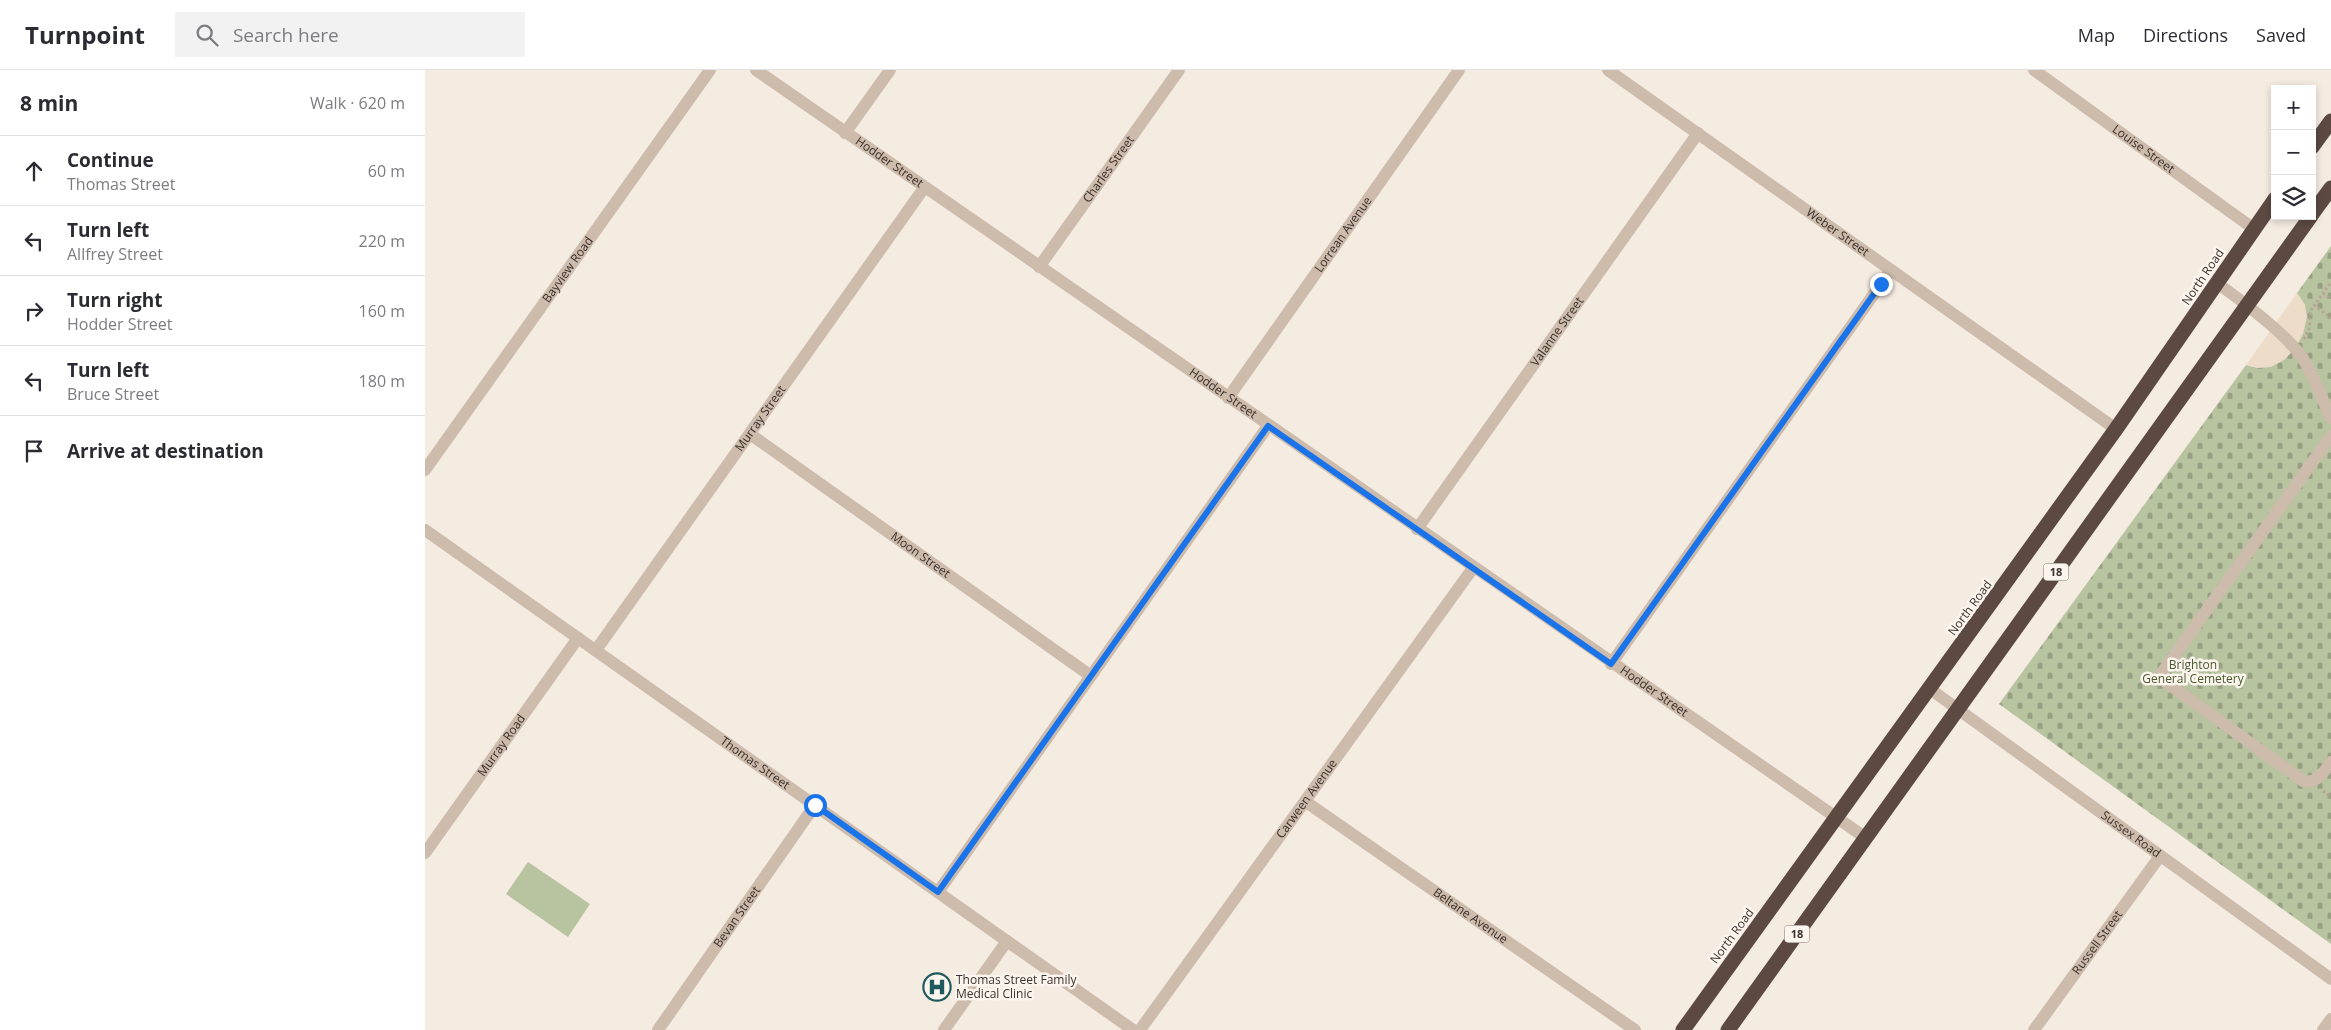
<!DOCTYPE html>
<html lang="en">
<head>
<meta charset="utf-8">
<style>
  :root { --surface:#fff; --page:#f2f2f3; --text:#2b2b33; --muted:#7c7c81; --line:#e1e1e2 }
  body { margin:0; font-family:"Open Sans",sans-serif; background:var(--page); color:var(--text) }
  .controls { position:absolute; right:15px; top:15px; display:grid; overflow:hidden; border-radius:0px; box-shadow:0 2px 8px #0003 }
  .controls button { width:45px; height:45px; display:grid; place-items:center; padding:0; border:0; border-bottom:1px solid var(--line); background:var(--surface); color:var(--text); font:25px sans-serif }
  .stop { position:absolute; width:15px; height:15px; margin:-11px; border:4px solid #1a73e8; border-radius:50%; background:#fff }
  .stop.end { background:#1a73e8; border-color:#fff; box-shadow:0 1px 5px #0008 }
  .list { margin:0; padding:0; list-style:none }
  h2 { display:flex; justify-content:space-between; align-items:center; height:65px; margin:0; padding:0 20px; font-size:21px }
  h2 small { font-size:16px; font-weight:400; color:var(--muted) }
  .list li { display:grid; grid-template-columns:32px 1fr auto; gap:15px; align-items:center; box-sizing:border-box; height:70px; padding:0 20px; border-top:1px solid var(--line) }
  .list b { display:block; font-size:19px; white-space:nowrap }
  .list p { margin:0; font-size:16px; white-space:nowrap; color:var(--muted) }
  .list em { font-size:16px; font-style:normal; color:var(--muted) }
  .icon { flex:none; width:28px; height:28px; fill:none; stroke:currentColor; stroke-width:2; stroke-linecap:round; stroke-linejoin:round }
  .map { position:relative; flex:none; width:1906px; height:960px; overflow:hidden }
  header { display:flex; align-items:center; gap:30px; box-sizing:border-box; height:70px; padding:0 25px; background:var(--surface); border-bottom:1px solid var(--line) }
  header strong { font-size:24px }
  nav { display:flex; gap:28px; margin-inline-start:auto; font-size:18px }
  .search { width:350px; height:45px; background:var(--page); display:flex; align-items:center; gap:12px; box-sizing:border-box; padding:0 18px; border-radius:0px; color:var(--muted); font-size:19px }
  main { display:flex }
  aside { flex:1; background:var(--surface) }
  .map>svg:first-child { display:block }
  .grass { fill:#b8c4a0 }
  .cemetery { fill:url(#cemetery-stones) }
  .plaza { fill:#ecdcc8 }
  .lines { fill:none; stroke-linecap:round; stroke-linejoin:round }
  .path { stroke:#b9a596; stroke-width:3; stroke-dasharray:2.5 2.5; stroke-linecap:butt }
  .minor { stroke:#cdbbac; stroke-width:12 }
  .highway { stroke:#5c4a42; stroke-width:15 }
  .route { stroke:#1a73e8; stroke-width:6 }
  .labels { text-anchor:middle; stroke-width:5; stroke-linejoin:round; paint-order:stroke }
  .shield { fill:#fbf5ee; stroke:#756b66; stroke-width:1 }
  .shield-label { font-size:11px; font-weight:bold; fill:#3b302b }
  .street-label { font-size:12px; fill:#3b302b; stroke:#fbf5ee }
  .park-label { font-size:12px; fill:#4a5a2e; stroke:#fbf5ee }
  .poi-label { font-size:12px; fill:#3b302b; stroke:#fbf5ee; text-anchor:start }
</style>
</head>
<body>
<header>
<strong>Turnpoint</strong>
<div class="search"><svg class="icon" aria-label="search" viewBox="0 0 24 24"><circle cx="10" cy="10" r="6"/><path d="M15 15l6 6"/></svg>Search here</div>
<nav><a>Map</a><a>Directions</a><a>Saved</a></nav>
</header>
<main>
<aside>
<h2>8 min<small>Walk · 620 m</small></h2>
<ul class="list">
<li><svg class="icon" aria-label="ahead" viewBox="0 0 24 24"><path d="M12 20V5M6 11l6-6 6 6"/></svg><div><b>Continue</b><p>Thomas Street</p></div><em>60 m</em></li>
<li><svg class="icon" aria-label="left" viewBox="0 0 24 24"><path d="M17 20v-9H6M10 6l-5 5 5 5"/></svg><div><b>Turn left</b><p>Allfrey Street</p></div><em>220 m</em></li>
<li><svg class="icon" aria-label="right" viewBox="0 0 24 24"><path d="M7 20v-9h11M14 6l5 5-5 5"/></svg><div><b>Turn right</b><p>Hodder Street</p></div><em>160 m</em></li>
<li><svg class="icon" aria-label="left" viewBox="0 0 24 24"><path d="M17 20v-9H6M10 6l-5 5 5 5"/></svg><div><b>Turn left</b><p>Bruce Street</p></div><em>180 m</em></li>
<li><svg class="icon" aria-label="arrive" viewBox="0 0 24 24"><path d="M6 21V4h12l-3 4 3 4H6"/></svg><div><b>Arrive at destination</b></div></li>
</ul>
</aside>
<div class="map">
<svg width="1906" height="960" viewBox="0 0 1906 960">
  <defs>
    <pattern id="cemetery-stones" width="16" height="16" patternUnits="userSpaceOnUse" patternTransform="scale(1.25)"><rect width="16" height="16" fill="#b8c4a0"/><path d="M2 7V4a2 2 0 0 1 4 0v3zM10 15v-3a2 2 0 0 1 4 0v3z" fill="#97a083"/></pattern>
  </defs>
  <rect width="100%" height="100%" fill="#f4ebe1"/>
  <path class="grass" d="M 103,792 L 165,834 L 143,867 L 81,824 Z"/>
  <path class="cemetery" d="M 1906,176 L 1906,874 L 1574,634 L 1821,295 L 1833,298 L 1880,235 L 1872,223 Z"/>
  <path class="plaza" d="M 1872,223 L 1880,235 L 1882,247 L 1878,264 L 1870,279 L 1859,290 L 1846,297 L 1833,298 L 1821,295 Z"/>
  <g class="lines">
    <path class="path" d="M 1898,223 L 1906,229
      M 1889,235 L 1906,248
      M 1879,269 L 1884,259 L 1886,240 L 1906,212
      M 1898,721 L 1906,727"/>
    <g class="minor">
      <path id="s1" d="M 331,0 L 1441,768"/>
      <path id="s2" d="M 1183,0 L 1691,359"/>
      <path id="s3" d="M 1609,0 L 1829,159"/>
      <path d="M 420,63 L 465,0"/>
      <path id="s4" d="M 614,197 L 754,0"/>
      <path d="M 1792,213 C 1817,231 1859,262 1876,286 C 1889,304 1896,328 1906,348"/>
      <path id="s5" d="M 803,328 L 1034,0"/>
      <path id="s6" d="M 325,364 L 666,606"/>
      <path d="M 1906,366 L 1734,607 L 1878,711 C 1892,714 1899,702 1906,692"/>
      <path id="s7" d="M 0,400 L 285,0"/>
      <path id="s8" d="M 992,459 L 1273,63"/>
      <path id="s9" d="M 0,460 L 708,960"/>
      <path id="s10" d="M 171,580 L 499,118"/>
      <path d="M 1186,594 L 1466,200"/>
      <path id="s11" d="M 1505,619 L 1906,909"/>
      <path id="s12" d="M 881,732 L 1210,960"/>
      <path id="s13" d="M 0,783 L 153,568"/>
      <path d="M 513,822 L 843,356"/>
      <path id="s14" d="M 233,960 L 390,735"/>
      <path d="M 519,960 L 582,871"/>
      <path id="s15" d="M 715,960 L 1048,498"/>
      <path id="s16" d="M 1609,960 L 1735,786"/>
      <path d="M 1898,960 L 1906,949"/>
    </g>
    <path class="highway" d="M 1887,77 L 1906,51
      M 1887,144 L 1906,118
      M 1258,960 L 1691,359 L 1850,129
      M 1303,960 L 1886,146"/>
  </g>
  <g class="lines">
    <path class="route" d="M 390,735 L 513,822 L 843,356 L 1186,594 L 1456,214"/>
  </g>
  <defs>
    <g id="hospital-ring" transform="scale(1.4375)"><circle r="9.5" fill="#fbf5ee" stroke="#1f5a5e" stroke-width="1.5"/><path d="M-5-5h3v3.5h4V-5h3V5h-3V1.5h-4V5h-3Z" fill="#1f5a5e"/></g>
  </defs>
  <g fill-rule="evenodd">
    <use href="#hospital-ring" x="512" y="917"/>
  </g>
  <g class="labels">
    <g class="shield">
      <rect x="1618.5" y="493.5" width="25" height="17" rx="4"/>
      <rect x="1359.5" y="855.5" width="25" height="17" rx="4"/>
    </g>
    <g class="shield-label">
      <text x="1631" y="506">18</text>
      <text x="1372" y="868">18</text>
    </g>
    <g class="street-label">
      <text dy="4" stroke="none"><textPath href="#s3" startOffset="135">Louise Street</textPath></text>
      <text dy="4" stroke="none"><textPath href="#s1" startOffset="162">Hodder Street</textPath></text>
      <text dy="4" stroke="none"><textPath href="#s4" startOffset="120">Charles Street</textPath></text>
      <text dy="4" stroke="none"><textPath href="#s2" startOffset="281">Weber Street</textPath></text>
      <text dy="4" stroke="none"><textPath href="#s5" startOffset="200">Lorrean Avenue</textPath></text>
      <text dy="4" stroke="none"><textPath href="#s7" startOffset="246">Bayview Road</textPath></text>
      <text transform="translate(1778 207) rotate(-56)" y="4">North Road</text>
      <text dy="4" stroke="none"><textPath href="#s8" startOffset="242">Valanne Street</textPath></text>
      <text dy="4" stroke="none"><textPath href="#s1" startOffset="568">Hodder Street</textPath></text>
      <text dy="4" stroke="none"><textPath href="#s10" startOffset="284">Murray Street</textPath></text>
      <text dy="4" stroke="none"><textPath href="#s6" startOffset="209">Moon Street</textPath></text>
      <text transform="translate(1545 538) rotate(-54)" y="4">North Road</text>
      <text dy="4" stroke="none"><textPath href="#s1" startOffset="1092">Hodder Street</textPath></text>
      <text dy="4" stroke="none"><textPath href="#s13" startOffset="132">Murray Road</textPath></text>
      <text dy="4" stroke="none"><textPath href="#s9" startOffset="404">Thomas Street</textPath></text>
      <text dy="4" stroke="none"><textPath href="#s15" startOffset="285">Carween Avenue</textPath></text>
      <text dy="4" stroke="none"><textPath href="#s11" startOffset="248">Sussex Road</textPath></text>
      <text dy="4" stroke="none"><textPath href="#s12" startOffset="200">Beltane Avenue</textPath></text>
      <text dy="4" stroke="none"><textPath href="#s14" startOffset="138">Bevan Street</textPath></text>
      <text transform="translate(1307 866) rotate(-54)" y="4">North Road</text>
      <text dy="4" stroke="none"><textPath href="#s16" startOffset="108">Russell Street</textPath></text>
    </g>
    <g class="park-label">
      <text x="1768" y="599">Brighton<tspan x="1768" dy="14">General Cemetery</tspan></text>
    </g>
    <g class="poi-label">
      <text x="531" y="914">Thomas Street Family<tspan x="531" dy="14">Medical Clinic</tspan></text>
    </g>
  </g>
</svg>
<div class="controls">
<button>+</button>
<button>−</button>
<button><svg class="icon" aria-label="layers" viewBox="0 0 24 24"><path d="M12 4l9 5-9 5-9-5zM3 14l9 5 9-5"/></svg></button>
</div>
<div class="stop" style="left:390px;top:735px"></div>
<div class="stop end" style="left:1456px;top:214px"></div>
</div>
</main>
</body>
</html>
